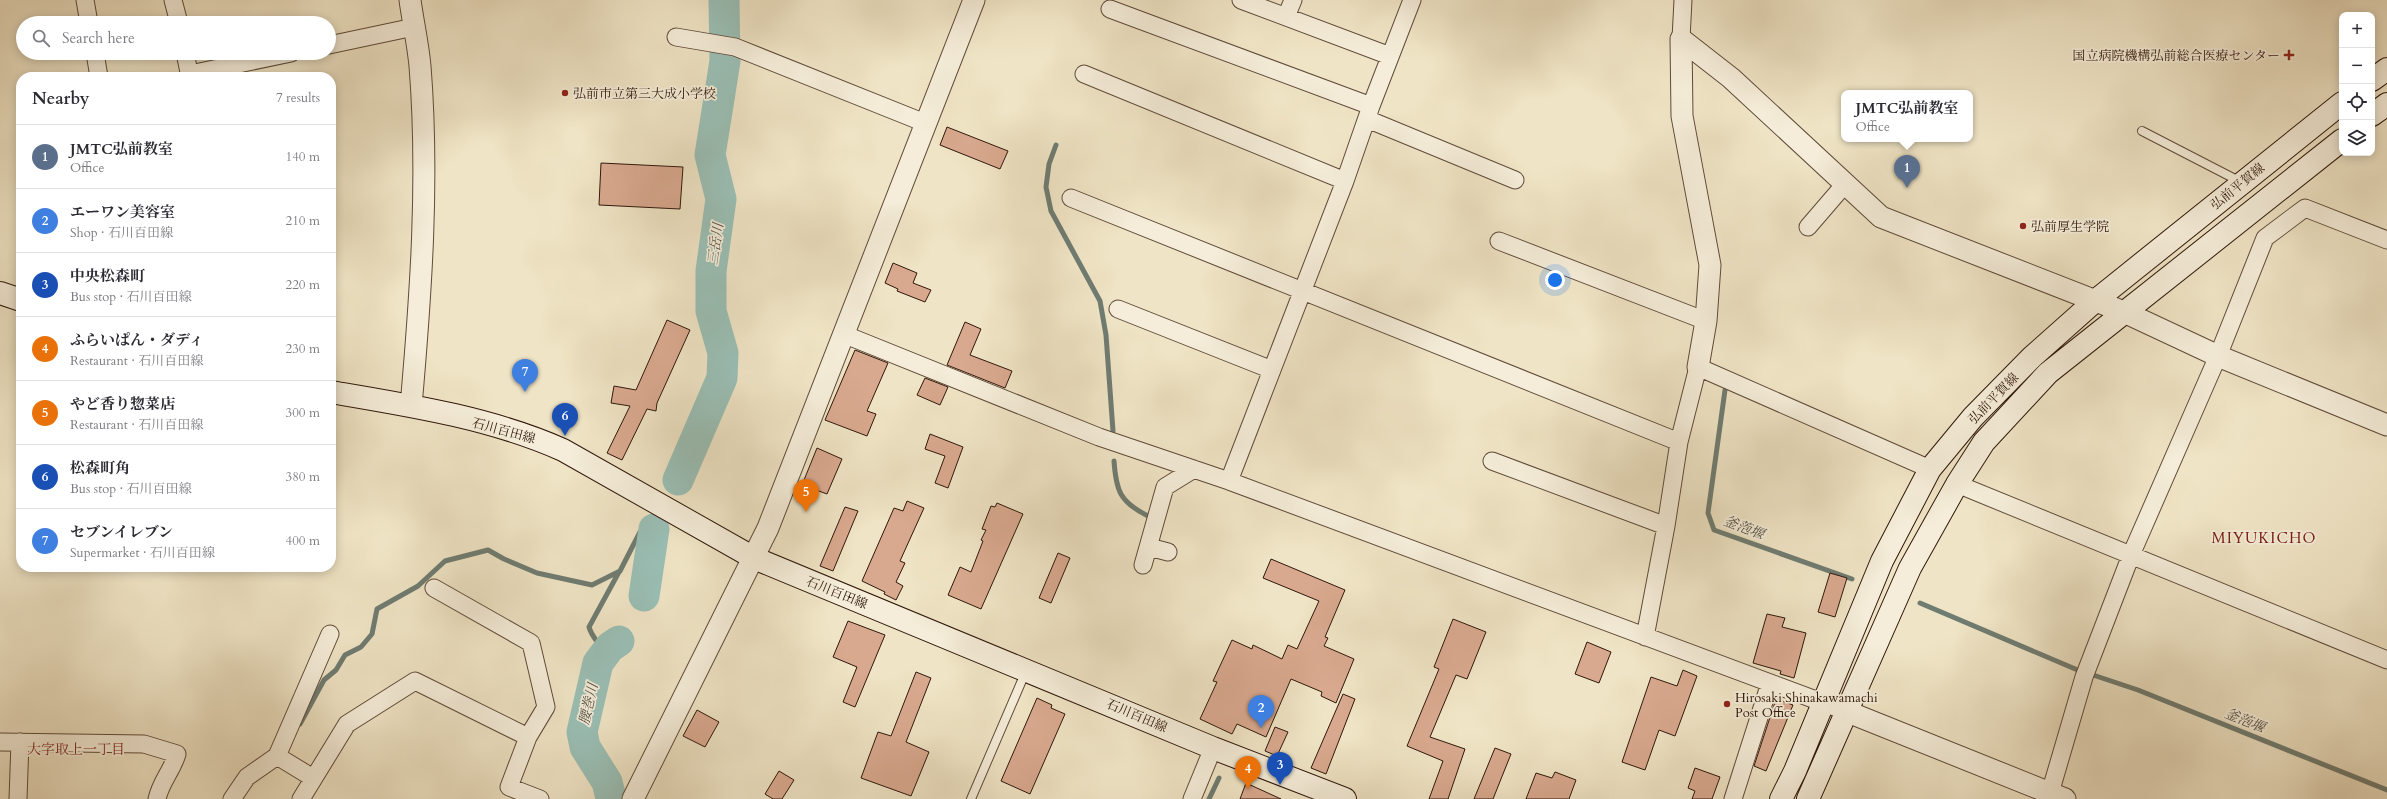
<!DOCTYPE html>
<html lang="en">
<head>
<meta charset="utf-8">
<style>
  :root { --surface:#fff; --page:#f7f7f7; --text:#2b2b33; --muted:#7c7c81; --line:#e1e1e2; --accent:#111827 }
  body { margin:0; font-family:Cardo,"Noto Serif JP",serif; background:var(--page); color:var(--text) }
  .controls { position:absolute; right:12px; top:12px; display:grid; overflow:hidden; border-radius:8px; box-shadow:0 2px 10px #0003 }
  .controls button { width:36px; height:36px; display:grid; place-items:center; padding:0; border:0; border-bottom:1px solid var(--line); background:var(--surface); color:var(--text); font:20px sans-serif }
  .you { position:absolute; left:1555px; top:280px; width:14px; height:14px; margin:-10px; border:3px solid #fff; border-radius:50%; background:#1a73e8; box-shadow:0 0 0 6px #1a73e833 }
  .badge { display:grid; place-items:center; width:26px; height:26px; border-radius:50%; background:var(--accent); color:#fff; font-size:13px; font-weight:700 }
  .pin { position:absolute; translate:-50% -33px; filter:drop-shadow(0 1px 2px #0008) }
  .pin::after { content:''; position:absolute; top:21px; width:14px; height:12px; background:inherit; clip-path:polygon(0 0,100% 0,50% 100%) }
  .popup { position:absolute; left:1841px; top:90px; width:132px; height:52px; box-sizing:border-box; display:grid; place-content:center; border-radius:8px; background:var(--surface); filter:drop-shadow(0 1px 3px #0005); font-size:13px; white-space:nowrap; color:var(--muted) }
  .popup b { font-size:15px; color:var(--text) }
  .popup::after { content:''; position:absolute; left:50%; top:100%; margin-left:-8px; border:8px solid transparent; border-top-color:var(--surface) }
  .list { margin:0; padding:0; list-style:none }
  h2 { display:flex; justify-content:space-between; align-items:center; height:52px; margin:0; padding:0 16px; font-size:17px }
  h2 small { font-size:13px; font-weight:400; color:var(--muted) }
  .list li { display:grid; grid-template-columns:26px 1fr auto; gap:12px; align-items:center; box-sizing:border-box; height:64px; padding:0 16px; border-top:1px solid var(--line) }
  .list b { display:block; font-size:15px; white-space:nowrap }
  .list p { margin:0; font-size:13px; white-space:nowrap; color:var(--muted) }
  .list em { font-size:13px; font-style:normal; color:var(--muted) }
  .icon { flex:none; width:22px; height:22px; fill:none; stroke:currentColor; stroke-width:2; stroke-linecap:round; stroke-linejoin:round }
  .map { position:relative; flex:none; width:2387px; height:799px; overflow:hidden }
  .search { position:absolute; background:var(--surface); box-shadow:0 2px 10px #0003; left:16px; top:16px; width:320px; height:44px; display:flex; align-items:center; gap:10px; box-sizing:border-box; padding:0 14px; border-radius:22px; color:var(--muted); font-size:15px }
  .panel { position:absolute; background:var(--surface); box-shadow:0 2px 10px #0003; left:16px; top:72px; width:320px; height:500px; border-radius:16px }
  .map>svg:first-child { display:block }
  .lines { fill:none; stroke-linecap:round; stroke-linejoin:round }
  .stream { stroke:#6f7c71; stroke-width:5 }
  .river { stroke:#9abfb5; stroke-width:31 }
  .building { fill:#d9a98f; stroke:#2f170a }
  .service-casing { stroke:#5f4a39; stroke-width:10 }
  .minor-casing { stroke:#5f4a39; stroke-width:19 }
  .tertiary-casing { stroke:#5f4a39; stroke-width:23 }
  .secondary-casing { stroke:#2f170a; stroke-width:24 }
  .service { stroke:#f5edd9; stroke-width:8 }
  .minor { stroke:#f5edd9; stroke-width:17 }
  .tertiary { stroke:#f5edd9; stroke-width:21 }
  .secondary { stroke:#f5edd9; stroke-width:22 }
  .poi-dot { fill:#8f2418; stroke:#f5edd9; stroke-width:1.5 }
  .labels { text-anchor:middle; stroke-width:3.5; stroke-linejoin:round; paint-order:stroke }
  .poi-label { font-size:13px; fill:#2f170a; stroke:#f5edd9; text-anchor:start }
  .street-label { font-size:13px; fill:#2f170a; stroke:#f5edd9 }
  .water-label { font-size:14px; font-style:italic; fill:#545246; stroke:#f5edd9 }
  .neighbourhood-label { font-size:14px; fill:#7a1f14; stroke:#f5edd9 }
  .quarter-label { font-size:15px; letter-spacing:1px; fill:#7a1f14; stroke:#f5edd9 }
</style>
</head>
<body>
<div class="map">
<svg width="2387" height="799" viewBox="0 0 2387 799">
  <rect width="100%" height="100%" fill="#efe4c5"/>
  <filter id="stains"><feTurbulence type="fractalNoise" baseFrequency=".005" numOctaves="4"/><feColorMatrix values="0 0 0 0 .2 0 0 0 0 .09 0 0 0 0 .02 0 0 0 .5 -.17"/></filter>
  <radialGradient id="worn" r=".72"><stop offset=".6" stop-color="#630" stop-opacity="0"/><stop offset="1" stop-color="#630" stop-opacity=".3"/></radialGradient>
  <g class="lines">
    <path class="stream" d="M 1056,145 L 1049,164 L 1046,187 L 1051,211 L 1100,301 L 1106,335 L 1113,431
      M 1725,390 L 1708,513 L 1714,530 L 1852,579
      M 1114,461 C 1116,491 1120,502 1148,516
      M 1920,603 L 2080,671
      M 604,653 C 600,643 592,638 589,627 L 619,572
      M 2093,675 L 2138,690 L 2387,790
      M 300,724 L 324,680 L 336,670 L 345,655 L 361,647 L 372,634 L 377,609 L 418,586 L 445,561 L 488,550 L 504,559 L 537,573 L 592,585 L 620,571 L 640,532
      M 1209,799 L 1219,778"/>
    <path class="river" d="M 678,480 L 722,378 L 723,353 L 711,311 L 711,271 L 721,199 L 710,155 L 725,61 L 724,0
      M 644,596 L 654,529
      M 610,794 L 607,782 L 585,747 L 582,732 L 598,663 L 610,647 L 619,641"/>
  </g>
  <path class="building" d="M 947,127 L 1008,151 L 1000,169 L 940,145 Z
    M 601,163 L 683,167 L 680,209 L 599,205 Z
    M 893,263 L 917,273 L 913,283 L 931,290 L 925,302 L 897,291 L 898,289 L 885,283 Z
    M 667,320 L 690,330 L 657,403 L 656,411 L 647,409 L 622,460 L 607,453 L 630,406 L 611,403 L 614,386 L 636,390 Z
    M 965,322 L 981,329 L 970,355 L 1012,371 L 1005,388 L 947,365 Z
    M 855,350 L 888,363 L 867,411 L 876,414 L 867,436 L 825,420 Z
    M 925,378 L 948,387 L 940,405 L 917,395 Z
    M 930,434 L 963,447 L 948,488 L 935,483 L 945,456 L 925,449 Z
    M 817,448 L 842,459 L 827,494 L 802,485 Z
    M 907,501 L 924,508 L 900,561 L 905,563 L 896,582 L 903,586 L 896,600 L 884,594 L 885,592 L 862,581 L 894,508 L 903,511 Z
    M 997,503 L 1023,514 L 981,609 L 948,595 L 960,567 L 971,572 L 983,541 L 981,540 L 986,530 L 982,529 L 991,506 L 995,507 Z
    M 845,507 L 858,511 L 833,571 L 820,566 Z
    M 1058,553 L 1070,558 L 1051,603 L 1039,598 Z
    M 1271,559 L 1345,590 L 1325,637 L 1328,638 L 1324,646 L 1354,659 L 1336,703 L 1321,696 L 1322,692 L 1291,679 L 1266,737 L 1237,724 L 1232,734 L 1200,719 L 1217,682 L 1213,681 L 1232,640 L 1252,649 L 1253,645 L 1282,659 L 1288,645 L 1297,649 L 1319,601 L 1263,578 Z
    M 1830,573 L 1847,578 L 1835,617 L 1818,612 Z
    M 1767,614 L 1785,618 L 1782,627 L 1806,633 L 1794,678 L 1780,674 L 1781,671 L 1753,663 Z
    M 1453,619 L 1486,632 L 1467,679 L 1456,675 L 1430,737 L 1465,749 L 1448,799 L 1429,799 L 1443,761 L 1407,746 L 1439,669 L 1434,667 Z
    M 848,621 L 885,635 L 855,707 L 843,702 L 857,667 L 833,657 Z
    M 1587,642 L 1611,652 L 1599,683 L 1575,674 Z
    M 1683,670 L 1697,676 L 1675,736 L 1659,730 L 1645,770 L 1622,762 L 1651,677 L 1677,686 Z
    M 916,672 L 931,678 L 906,742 L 929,752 L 911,796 L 861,778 L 878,732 L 891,736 Z
    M 1343,694 L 1355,699 L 1326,774 L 1311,768 Z
    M 1037,698 L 1052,705 L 1051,708 L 1065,714 L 1030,794 L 1001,781 Z
    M 1776,699 L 1793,705 L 1766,771 L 1754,766 Z
    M 697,710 L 719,722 L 705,747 L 683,736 Z
    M 1275,727 L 1288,732 L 1277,756 L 1265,751 Z
    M 1495,748 L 1511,754 L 1493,799 L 1474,799 Z
    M 1695,768 L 1720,777 L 1712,799 L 1692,799 L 1695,791 L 1688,788 Z
    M 779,771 L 794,780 L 782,799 L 773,799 L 765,794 Z
    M 1555,772 L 1576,780 L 1569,799 L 1526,799 L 1536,773 L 1552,778 Z
    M 1246,783 L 1281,799 L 1240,799 Z"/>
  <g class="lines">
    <g class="service-casing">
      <path id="service" d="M 2142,131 L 2241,182
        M 971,799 L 1026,671"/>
    </g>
    <g class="minor-casing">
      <path id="minor" d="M 85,0 L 89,23
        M 173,0 L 179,23
        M 1241,0 L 1390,56
        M 1110,9 L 1371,106
        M 1286,17 L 1293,0
        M 676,37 L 735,47 L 925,123
        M 1681,39 L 1683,0
        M 329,45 L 414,27
        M 95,53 L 99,77
        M 185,53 L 190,77
        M 190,74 L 291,53
        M 1084,74 L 1345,181
        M 1367,119 L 1515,180
        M 1071,198 L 1679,442
        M 1808,227 L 1845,184
        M 1499,241 L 1706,321
        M 1118,309 L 1272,370
        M 843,334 L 1099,437 L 1229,481 L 1848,712
        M 1492,461 L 1666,526
        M 1229,481 L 1345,181 L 1371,106 L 1412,0
        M 1957,484 L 2387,660
        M 1149,547 L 1168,552
        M 1143,565 L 1165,487 L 1194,469
        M 434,588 L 531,643 L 546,707 L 528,737
        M 1645,637 L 1666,526 L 1679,442 L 1698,367 L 1930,469
        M 0,742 L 144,744 L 177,754 C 172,771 161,781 157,799
        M 277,756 L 313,778
        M 2050,793 L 2084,677 L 2131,555 L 2218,356 L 2265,238 L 2305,208 L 2387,240
        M 18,799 L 20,742
        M 232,799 L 247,777 L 277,756 L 330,634
        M 301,799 L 347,724 L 415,681 L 528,737 L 509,787 L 540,799
        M 1192,799 L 1213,748
        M 1733,799 L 1770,683"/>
    </g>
    <g class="tertiary-casing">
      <path id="tertiary" d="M 410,0 C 413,22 418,44 420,66 C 429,179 421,293 411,406
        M 1681,39 L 1731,78 L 1881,217 L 2124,312 L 2218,356 L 2387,425
        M 1681,39 L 1682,116 L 1710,265 L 1706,321 L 1698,367
        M 1848,712 L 2065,799
        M 633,799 L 768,528 L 974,0"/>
    </g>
    <g class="secondary-casing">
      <path id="secondary" d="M 2372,80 L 2387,69
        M 2372,115 L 2387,104
        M 0,293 L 21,300
        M 331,392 C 408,405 492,418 563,450 L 754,558 L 1213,748 L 1345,799
        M 1781,799 L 1795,771 L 1882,561 L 1930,469 L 1973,417 L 2032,357 L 2095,301 L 2342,103
        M 1808,799 L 1910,568 L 1957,484 L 1984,442 L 2048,373 L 2342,140"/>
    </g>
    <use href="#service" class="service"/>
    <use href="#minor" class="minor"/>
    <use href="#tertiary" class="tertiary"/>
    <use href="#secondary" class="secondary"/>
  </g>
  <g class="poi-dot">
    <path d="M2287 49h4v4h4v4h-4v4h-4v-4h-4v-4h4z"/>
    <circle cx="565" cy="93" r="4"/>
    <circle cx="2023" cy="226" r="4"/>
    <circle cx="1727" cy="704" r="4"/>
  </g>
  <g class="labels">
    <g class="poi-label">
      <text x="2280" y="60" text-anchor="end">国立病院機構弘前総合医療センター</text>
      <text x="573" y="98">弘前市立第三大成小学校</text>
      <text x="2031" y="231">弘前厚生学院</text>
      <text x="1735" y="702">Hirosaki Shinakawamachi<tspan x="1735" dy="15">Post Office</tspan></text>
    </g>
    <g class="street-label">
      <text transform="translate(2237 186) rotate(-39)" y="5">弘前平賀線</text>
      <text transform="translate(1993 398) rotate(-46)" y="5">弘前平賀線</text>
      <text transform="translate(504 430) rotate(15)" y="5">石川百田線</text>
      <text transform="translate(837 592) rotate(22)" y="5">石川百田線</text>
      <text transform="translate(1137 715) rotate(23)" y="5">石川百田線</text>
    </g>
    <g class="water-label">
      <text transform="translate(715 244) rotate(-82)" y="5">三岳川</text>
      <text transform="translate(1744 527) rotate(21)" y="5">釜萢堰</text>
      <text transform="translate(588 704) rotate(-77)" y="5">腰巻川</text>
      <text transform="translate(2245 720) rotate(22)" y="5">釜萢堰</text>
    </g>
    <g class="neighbourhood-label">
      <text x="76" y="754">大字取上一丁目</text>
    </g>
    <g class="quarter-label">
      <text x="2264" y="543">MIYUKICHO</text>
    </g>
  </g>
  <rect width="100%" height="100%" filter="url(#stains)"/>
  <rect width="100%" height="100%" fill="url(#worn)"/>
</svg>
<div class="controls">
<button>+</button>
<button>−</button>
<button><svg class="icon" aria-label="locate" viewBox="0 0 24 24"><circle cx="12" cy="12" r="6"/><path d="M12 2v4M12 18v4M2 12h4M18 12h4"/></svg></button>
<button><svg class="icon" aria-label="layers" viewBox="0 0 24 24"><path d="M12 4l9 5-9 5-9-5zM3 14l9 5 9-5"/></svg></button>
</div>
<div class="you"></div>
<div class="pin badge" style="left:1907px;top:188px;background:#5c6f8a">1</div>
<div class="popup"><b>JMTC弘前教室</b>Office</div>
<div class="pin badge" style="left:1261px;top:728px;background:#3f7fe0">2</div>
<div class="pin badge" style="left:1280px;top:785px;background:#1a4fb4">3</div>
<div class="pin badge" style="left:1248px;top:789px;background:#e8710a">4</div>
<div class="pin badge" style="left:806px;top:512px;background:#e8710a">5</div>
<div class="pin badge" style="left:565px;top:436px;background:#1a4fb4">6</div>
<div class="pin badge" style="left:525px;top:392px;background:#3f7fe0">7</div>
<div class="search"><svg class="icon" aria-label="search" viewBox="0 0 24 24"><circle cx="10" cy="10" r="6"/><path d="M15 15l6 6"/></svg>Search here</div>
<section class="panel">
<h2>Nearby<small>7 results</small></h2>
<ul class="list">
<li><span class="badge" style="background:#5c6f8a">1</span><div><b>JMTC弘前教室</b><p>Office</p></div><em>140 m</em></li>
<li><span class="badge" style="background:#3f7fe0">2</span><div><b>エーワン美容室</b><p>Shop · 石川百田線</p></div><em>210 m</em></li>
<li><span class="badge" style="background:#1a4fb4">3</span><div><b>中央松森町</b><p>Bus stop · 石川百田線</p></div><em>220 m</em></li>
<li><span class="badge" style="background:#e8710a">4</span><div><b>ふらいぱん・ダディ</b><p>Restaurant · 石川百田線</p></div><em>230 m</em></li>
<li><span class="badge" style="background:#e8710a">5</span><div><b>やど香り惣菜店</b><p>Restaurant · 石川百田線</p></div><em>300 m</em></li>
<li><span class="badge" style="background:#1a4fb4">6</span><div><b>松森町角</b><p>Bus stop · 石川百田線</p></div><em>380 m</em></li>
<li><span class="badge" style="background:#3f7fe0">7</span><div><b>セブンイレブン</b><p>Supermarket · 石川百田線</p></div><em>400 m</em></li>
</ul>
</section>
</div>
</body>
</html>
